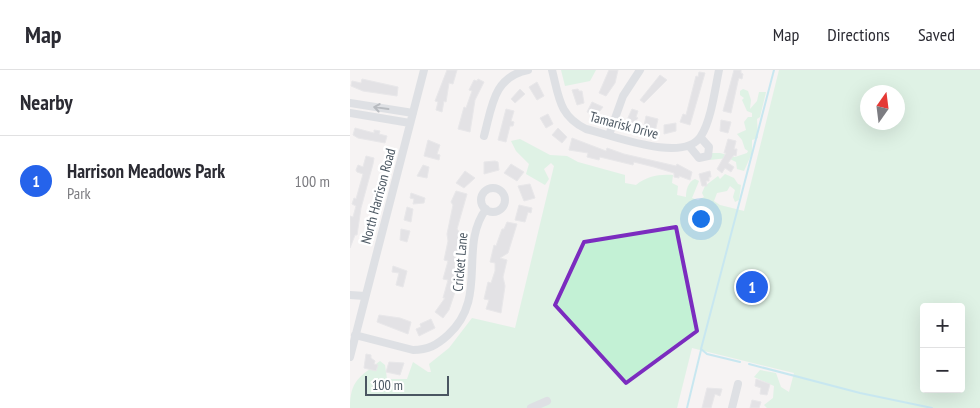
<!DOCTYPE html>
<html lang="en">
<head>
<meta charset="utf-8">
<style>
  :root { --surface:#fff; --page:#f7f7f7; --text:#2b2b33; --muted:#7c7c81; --line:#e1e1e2; --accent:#2563eb }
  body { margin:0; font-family:"PT Sans Narrow",sans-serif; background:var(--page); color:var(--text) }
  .controls { position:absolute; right:15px; bottom:15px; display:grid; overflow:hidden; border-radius:5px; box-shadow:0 5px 20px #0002 }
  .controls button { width:45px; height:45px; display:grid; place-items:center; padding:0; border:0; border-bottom:1px solid var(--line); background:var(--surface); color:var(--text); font:25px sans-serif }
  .compass { position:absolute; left:510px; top:15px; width:45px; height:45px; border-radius:50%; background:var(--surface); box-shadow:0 5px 20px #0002; rotate:14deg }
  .scale { position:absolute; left:15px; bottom:12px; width:84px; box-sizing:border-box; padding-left:5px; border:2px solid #4a5661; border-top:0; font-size:14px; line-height:18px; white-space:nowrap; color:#4a5661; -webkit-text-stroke:4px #fff; paint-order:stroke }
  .you { position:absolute; left:350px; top:148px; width:18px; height:18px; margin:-12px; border:4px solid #fff; border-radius:50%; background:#1a73e8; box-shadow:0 0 0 8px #1a73e833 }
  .badge { display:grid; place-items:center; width:32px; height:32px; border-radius:50%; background:var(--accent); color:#fff; font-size:16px; font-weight:700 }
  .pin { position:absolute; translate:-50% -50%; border:2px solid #fff; box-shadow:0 1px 5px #0006 }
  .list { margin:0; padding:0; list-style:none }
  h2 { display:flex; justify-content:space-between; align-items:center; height:65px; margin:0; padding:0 20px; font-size:21px }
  h2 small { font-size:16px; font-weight:400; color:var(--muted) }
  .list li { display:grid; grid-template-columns:32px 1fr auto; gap:15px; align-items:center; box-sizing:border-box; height:90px; padding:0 20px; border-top:1px solid var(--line) }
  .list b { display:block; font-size:19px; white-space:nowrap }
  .list p { margin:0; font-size:16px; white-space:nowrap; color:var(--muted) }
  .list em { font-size:16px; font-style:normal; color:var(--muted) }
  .map { position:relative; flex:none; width:630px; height:338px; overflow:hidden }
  header { display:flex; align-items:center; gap:30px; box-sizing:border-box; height:70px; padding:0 25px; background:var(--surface); border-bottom:1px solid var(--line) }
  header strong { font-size:24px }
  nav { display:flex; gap:28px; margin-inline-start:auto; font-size:18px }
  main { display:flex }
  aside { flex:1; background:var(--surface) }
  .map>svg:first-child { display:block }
  .green { fill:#c3f1d5; fill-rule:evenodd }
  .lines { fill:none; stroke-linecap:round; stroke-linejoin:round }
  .stream { stroke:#90daee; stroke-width:2 }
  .building { fill:#cdcfd5; stroke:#d7d9de }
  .minor { stroke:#c1cad2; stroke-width:8 }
  .oneway { stroke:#6e7983 }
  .marked { fill:none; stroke:#7b2cbf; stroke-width:4; stroke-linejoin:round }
  .labels { text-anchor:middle; stroke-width:5; stroke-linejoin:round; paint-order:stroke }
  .street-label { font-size:14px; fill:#4a5661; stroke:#fff }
</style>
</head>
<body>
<header>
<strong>Map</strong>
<nav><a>Map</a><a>Directions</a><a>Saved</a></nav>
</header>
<main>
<aside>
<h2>Nearby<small></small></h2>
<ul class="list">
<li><span class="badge">1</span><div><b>Harrison Meadows Park</b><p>Park</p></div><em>100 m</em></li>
</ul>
</aside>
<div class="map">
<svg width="630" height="338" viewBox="0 0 630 338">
  <rect width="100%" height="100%" fill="#f5f3f3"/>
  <path class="green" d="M 211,0 L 246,0 L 240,11 L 215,16 Z
    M 429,0 L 630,0 L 630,338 L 417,338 L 414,335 L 423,328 L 424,316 L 404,307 L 410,300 L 426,303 L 431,317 L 439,322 L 444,303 L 342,278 L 327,338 L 0,338 C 0,310 10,307 30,291 L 35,295 L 37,309 L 57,309 L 63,292 L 78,302 L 81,302 L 79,294 L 99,278 L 122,248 L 165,258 L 204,96 L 201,93 L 194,99 L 199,109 L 195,115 L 176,104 L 179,94 L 166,81 L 161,71 L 170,69 L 200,85 L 217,86 L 228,92 L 275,105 L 275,113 L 286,115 C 297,106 309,104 323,105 L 322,113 L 328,116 L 327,125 L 336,127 C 336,120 338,112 345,109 L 349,111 L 342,128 L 348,130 L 354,127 L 352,123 L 355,116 L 368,106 L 370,109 L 375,104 L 384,108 L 388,114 L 391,115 L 389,130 L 385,132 L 383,127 L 385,120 L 380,116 L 377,121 L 367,123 L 364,131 L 370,135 L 394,141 ZM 518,22 L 548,22 L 548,52 L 518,52 ZM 574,237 L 611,237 L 611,319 L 574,319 Z
    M 393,19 L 398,21 L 401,30 L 400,39 L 407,31 L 409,22 L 416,22 L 410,47 L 407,49 L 408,68 L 402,70 L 402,83 L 394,101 L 387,99 L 386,92 L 378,88 L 359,90 L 362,83 L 370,83 L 385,87 L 397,83 L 398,81 L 395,79 L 392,70 L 387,64 L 396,60 L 394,52 L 398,47 L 402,47 L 402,43 L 397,41 L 392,30 L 394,28 L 390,25 L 390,21 Z"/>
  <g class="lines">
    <path class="stream" d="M 390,292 L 357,284 L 351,279 L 424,0
      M 399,294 L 510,323 L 582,338
      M 337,338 L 351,280"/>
  </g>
  <path class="building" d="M 97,0 L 107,0 L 103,14 L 99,13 L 96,32 L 94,31 L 92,42 L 86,40 L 88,32 L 85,31 Z
    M 259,0 L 268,0 L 265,13 L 256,26 L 249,23 Z
    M 384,0 L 391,0 L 391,3 L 393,4 L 392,9 L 389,8 L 388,11 L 381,43 L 373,41 Z
    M 349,2 L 355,3 L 340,55 L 330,52 L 333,44 L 336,45 L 346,6 L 348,7 Z
    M 310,5 L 317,10 L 294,33 L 290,30 Z
    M 12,9 L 48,17 L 47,26 L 13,21 L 1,16 L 2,11 L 11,13 Z
    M 128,9 L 134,12 L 125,30 L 120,62 L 108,59 L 114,37 L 116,38 L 122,21 L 119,20 L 124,10 L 127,11 Z
    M 187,12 L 194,26 L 187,30 L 179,17 Z
    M 170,19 L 175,24 L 165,33 L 161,29 Z
    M 228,19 L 229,21 L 232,21 L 234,33 L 227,35 L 222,20 Z
    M 242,32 L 253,37 L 246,46 L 237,42 Z
    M 156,39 L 164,41 L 161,51 L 164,52 L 163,56 L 160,56 L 156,72 L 148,70 Z
    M 282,39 L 288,41 L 286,47 L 288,48 L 283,54 L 276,52 Z
    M 198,44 L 203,54 L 196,58 L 190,48 Z
    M 296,46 L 308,49 L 305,62 L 294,56 Z
    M 371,50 L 381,52 L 378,63 L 370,61 Z
    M 326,53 L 326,61 L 314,64 L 314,55 Z
    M 5,58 L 24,63 L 24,60 L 30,61 L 29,64 L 37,66 L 35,73 L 8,68 L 3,65 Z
    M 208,58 L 217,67 L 212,73 L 202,65 Z
    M 222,68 L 256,81 L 257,78 L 274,84 L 326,96 L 327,94 L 342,102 L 340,110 L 329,106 L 329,108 L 324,107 L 324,103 L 304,97 L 284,92 L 283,95 L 250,87 L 249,90 L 237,87 L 238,83 L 219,80 Z
    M 378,69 L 386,71 L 384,79 L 387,79 L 386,86 L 384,85 L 378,93 L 384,97 L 381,102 L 375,98 L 372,103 L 367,99 L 376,83 L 374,83 Z
    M 78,70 L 90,75 L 87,84 L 90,85 L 89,90 L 74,86 Z
    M 16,86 L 24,88 L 23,94 L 11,138 L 7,165 L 5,165 L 0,178 L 0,146 L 3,147 L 6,136 L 2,134 L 4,128 L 6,129 L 13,104 L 7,102 L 6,100 L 8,95 L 13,97 Z
    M 145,91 L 148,92 L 149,100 L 134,104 L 134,92 Z
    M 161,94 L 174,102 L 167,111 L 154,103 Z
    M 73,95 L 79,97 L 77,108 L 67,106 Z
    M 115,101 L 125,108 L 114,118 L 106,113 Z
    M 360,101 L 361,107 L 359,107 L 359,111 L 356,111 L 357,116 L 352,116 L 349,104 Z
    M 180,114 L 185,128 L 174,131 L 168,116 Z
    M 106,121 L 117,124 L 107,159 L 110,163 L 108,177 L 109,178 L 104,196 L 109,198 L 107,204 L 104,203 L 102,214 L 107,216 L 99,240 L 93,248 L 85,242 L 95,228 L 93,228 L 98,210 L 93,209 L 98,191 L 94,190 L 98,171 L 97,164 L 103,135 L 101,132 Z
    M 61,123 L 75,128 L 74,133 L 63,134 L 64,129 L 60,128 Z
    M 169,135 L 182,138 L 181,143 L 178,142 L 175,152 L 165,150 Z
    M 57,137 L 63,139 L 61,152 L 54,150 Z
    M 157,152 L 167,154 L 158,183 L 150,188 L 157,190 L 153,207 L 155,216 L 151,243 L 136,239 L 139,230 L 134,229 L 138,212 L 141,213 L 145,201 L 145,193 L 140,192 L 144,175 L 146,176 L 152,159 L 154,159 Z
    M 51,159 L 60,161 L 57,172 L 50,170 Z
    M 43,196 L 57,201 L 53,217 L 46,215 L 49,203 L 42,202 Z
    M 29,245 L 50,248 L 61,252 L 58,264 L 27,252 Z
    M 81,249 L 85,258 L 69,266 L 66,259 L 71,257 L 70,254 Z
    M 16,284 L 21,285 L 21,288 L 25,291 L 24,294 L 28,295 L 26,301 L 14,298 Z
    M 39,292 L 54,293 L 50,305 L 36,302 Z
    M 406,309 L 420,314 L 417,325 L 410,324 L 411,318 L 405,316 Z
    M 357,318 L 372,319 L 370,326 L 365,324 L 361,338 L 352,338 Z
    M 402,330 L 411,332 L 409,338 L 400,338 Z"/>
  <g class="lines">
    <path class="minor" d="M 202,0 C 209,27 209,46 236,59 C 262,65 334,94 351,66 C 361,51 365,19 369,0
      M 0,33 L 63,43
      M 0,43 L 60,53
      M 259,65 L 273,26 L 290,0
      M 134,66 C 142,37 143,7 178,0
      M 340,77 L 349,88 L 358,86 L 359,77 L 351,68
      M131 130a12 12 0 1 1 24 0a12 12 0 1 1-24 0Z
      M 0,225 L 15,226
      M 5,265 L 63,280 C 78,280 87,275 98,265 C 139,228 108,177 136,139
      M 0,287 L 74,0
      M 181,338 L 197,331
      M 382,338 L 388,314"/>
  </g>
  <defs><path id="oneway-shaft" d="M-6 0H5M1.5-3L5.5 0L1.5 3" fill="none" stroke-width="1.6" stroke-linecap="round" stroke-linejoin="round" transform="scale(1.25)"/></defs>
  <use class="oneway" href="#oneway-shaft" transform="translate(31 38) rotate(-172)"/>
  <path d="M0 0H630V338H0ZM 326,157 L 347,261 L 276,313 L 205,235 L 234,172 Z" fill="#f5f3f3" fill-opacity=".55" fill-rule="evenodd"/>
  <path class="marked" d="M 326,157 L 347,261 L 276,313 L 205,235 L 234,172 Z"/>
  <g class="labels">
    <g class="street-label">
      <text transform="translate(274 55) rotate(15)" y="5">Tamarisk Drive</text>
      <text transform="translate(28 126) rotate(-75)" y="5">North Harrison Road</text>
      <text transform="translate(110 192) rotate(-85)" y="5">Cricket Lane</text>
    </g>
  </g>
</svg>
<div class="controls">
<button>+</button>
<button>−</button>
</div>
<svg class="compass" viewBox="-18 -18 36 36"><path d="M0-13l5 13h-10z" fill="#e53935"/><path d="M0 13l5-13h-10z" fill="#7c7c81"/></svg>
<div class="scale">100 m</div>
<div class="you"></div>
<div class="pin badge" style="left:402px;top:217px">1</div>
</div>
</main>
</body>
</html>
